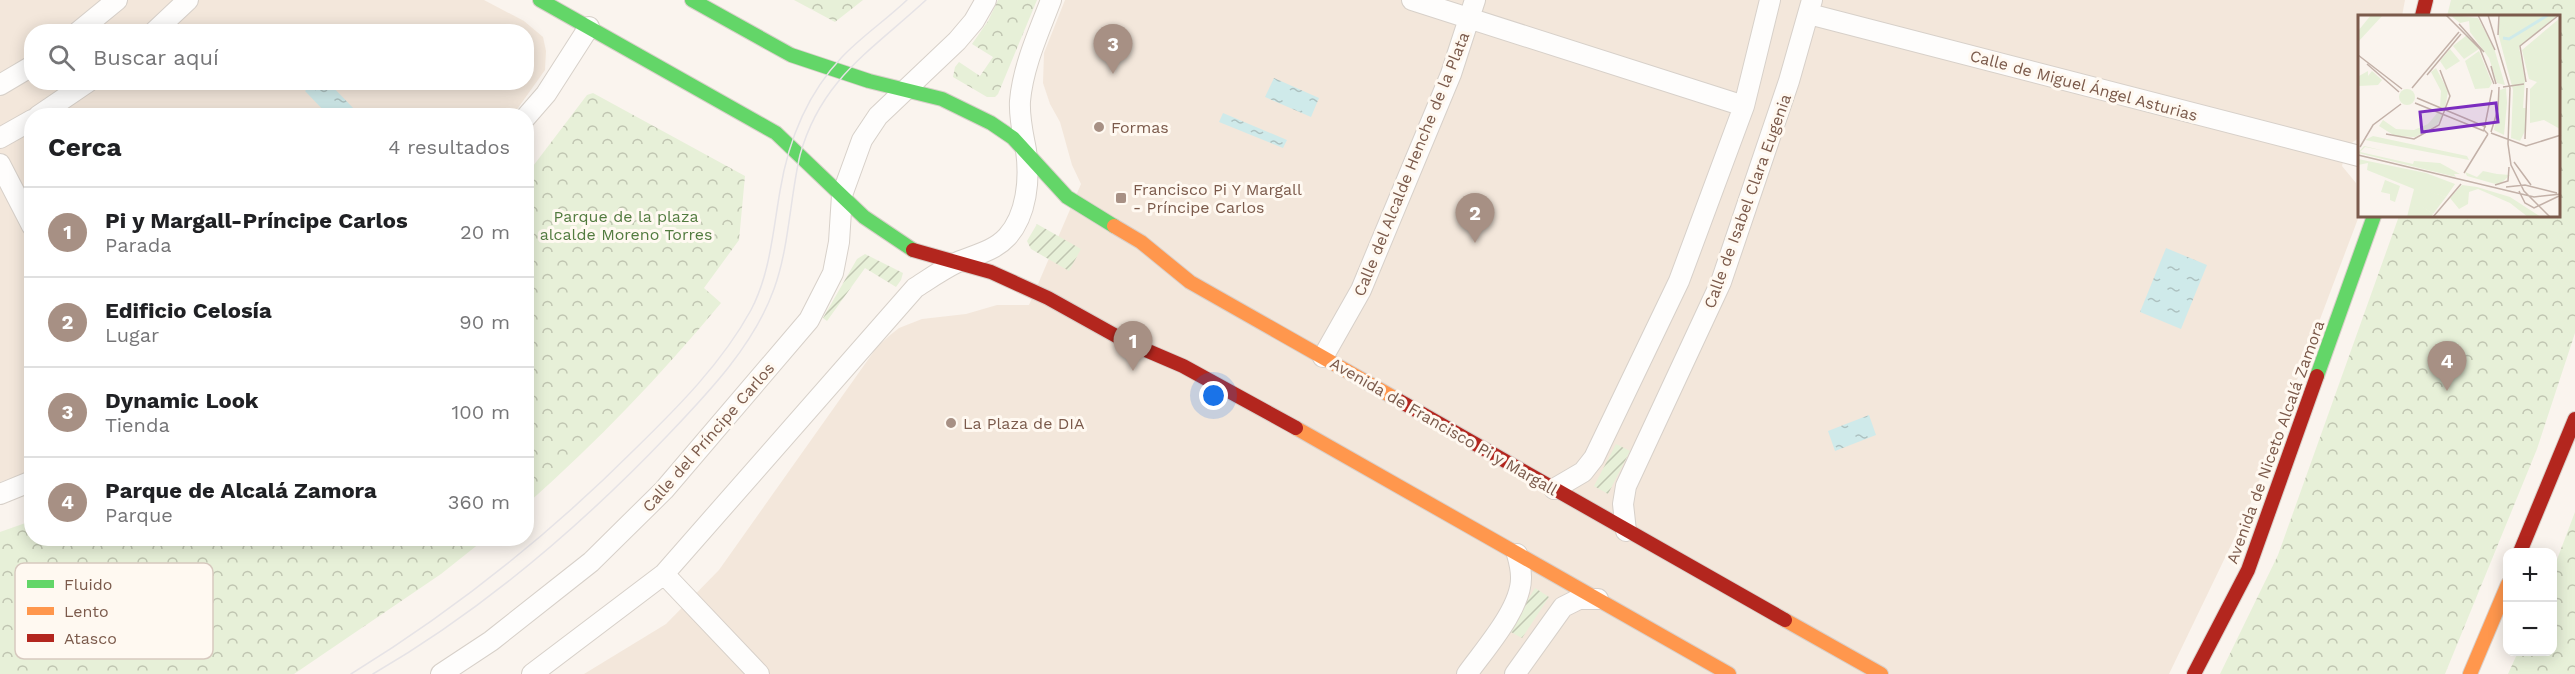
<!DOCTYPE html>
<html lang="es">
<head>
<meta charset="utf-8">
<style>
  :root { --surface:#fff; --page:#f6f6f6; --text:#202124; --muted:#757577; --line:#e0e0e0; --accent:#a79084 }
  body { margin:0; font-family:"Work Sans",sans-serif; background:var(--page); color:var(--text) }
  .controls { position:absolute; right:18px; bottom:18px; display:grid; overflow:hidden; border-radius:12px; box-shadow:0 3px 15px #0003 }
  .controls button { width:54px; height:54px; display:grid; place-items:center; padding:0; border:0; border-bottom:2px solid var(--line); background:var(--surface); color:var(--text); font:30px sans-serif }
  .you { position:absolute; left:1214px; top:396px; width:21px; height:21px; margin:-15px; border:4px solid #fff; border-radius:50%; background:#1a73e8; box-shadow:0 0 0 9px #1a73e833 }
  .badge { display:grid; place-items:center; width:39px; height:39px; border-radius:50%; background:var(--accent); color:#fff; font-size:20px; font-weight:700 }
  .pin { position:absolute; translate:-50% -50px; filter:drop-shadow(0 2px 3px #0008) }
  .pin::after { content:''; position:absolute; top:32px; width:21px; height:18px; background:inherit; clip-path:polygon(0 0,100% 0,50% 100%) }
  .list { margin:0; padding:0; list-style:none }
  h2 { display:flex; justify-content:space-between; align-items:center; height:78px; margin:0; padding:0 24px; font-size:26px }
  h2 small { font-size:20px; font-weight:400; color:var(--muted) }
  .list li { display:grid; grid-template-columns:39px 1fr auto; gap:18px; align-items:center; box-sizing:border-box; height:90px; padding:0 24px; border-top:2px solid var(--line) }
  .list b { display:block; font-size:22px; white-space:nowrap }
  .list p { margin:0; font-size:20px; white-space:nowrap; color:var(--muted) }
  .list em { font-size:20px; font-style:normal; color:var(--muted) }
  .icon { flex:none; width:33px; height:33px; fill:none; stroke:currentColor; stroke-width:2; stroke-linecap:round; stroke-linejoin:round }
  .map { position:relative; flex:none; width:2575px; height:674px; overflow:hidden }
  .search { position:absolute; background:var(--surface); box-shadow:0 3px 15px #0003; left:24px; top:24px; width:510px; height:66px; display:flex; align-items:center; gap:15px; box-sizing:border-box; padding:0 21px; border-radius:24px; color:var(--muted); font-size:22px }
  .panel { position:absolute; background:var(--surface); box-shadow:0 3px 15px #0003; left:24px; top:108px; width:510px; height:438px; border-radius:24px }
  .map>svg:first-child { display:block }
  .residential { fill:#f3e7db; fill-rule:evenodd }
  .park { fill:url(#park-crowns) }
  .garden { fill:url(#garden-furrows) }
  .water { fill:url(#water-ripples) }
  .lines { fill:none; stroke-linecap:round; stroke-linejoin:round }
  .street-casing { stroke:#d7d0c9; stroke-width:22 }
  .fast-casing { stroke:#d9d0ca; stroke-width:16 }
  .slow-casing { stroke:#d9d0ca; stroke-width:16 }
  .jam-casing { stroke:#d9d0ca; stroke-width:16 }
  .street { stroke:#fefdfc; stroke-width:20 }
  .fast { stroke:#63d668; stroke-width:14 }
  .slow { stroke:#ff974d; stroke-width:14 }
  .jam { stroke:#b3261e; stroke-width:14 }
  .tram { stroke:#e6e3e6; stroke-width:1.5 }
  .poi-dot { fill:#a79084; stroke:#fff9f1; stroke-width:2 }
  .labels { text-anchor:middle; stroke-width:6; stroke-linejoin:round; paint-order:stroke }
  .street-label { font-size:16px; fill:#7b5a4b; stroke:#fff9f1 }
  .poi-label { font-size:16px; fill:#7b5a4b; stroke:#fff9f1; text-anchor:start }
  .park-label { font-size:16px; fill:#527b3f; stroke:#fff9f1 }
  .inset-river { fill:none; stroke:#cfeaea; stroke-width:3 }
  .inset-road { fill:none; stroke:#c3b1a8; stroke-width:1.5 }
  .view { fill:#7b2cbf; fill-opacity:0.15; stroke:#7b2cbf; stroke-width:3 }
  .inset-edge { fill:none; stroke:#7b5a4b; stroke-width:3 }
  .key { fill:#fff9f1; stroke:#d7c9bf; stroke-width:1.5 }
  .key-label { font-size:16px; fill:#7b5a4b }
</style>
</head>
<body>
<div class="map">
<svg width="2575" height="674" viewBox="0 0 2575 674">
  <defs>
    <pattern id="park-crowns" width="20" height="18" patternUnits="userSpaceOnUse" patternTransform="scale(1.5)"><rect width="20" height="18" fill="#e7f0d8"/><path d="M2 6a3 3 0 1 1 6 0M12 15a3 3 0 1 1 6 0" fill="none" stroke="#c0c5b1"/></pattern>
    <pattern id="garden-furrows" width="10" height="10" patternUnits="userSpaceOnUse" patternTransform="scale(1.5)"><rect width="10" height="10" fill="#e7f0d8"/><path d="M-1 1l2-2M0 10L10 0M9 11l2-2" fill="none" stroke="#c0c5b1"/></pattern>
    <pattern id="water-ripples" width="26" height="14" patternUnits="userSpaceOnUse" patternTransform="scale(1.5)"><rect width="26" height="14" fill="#cfeaea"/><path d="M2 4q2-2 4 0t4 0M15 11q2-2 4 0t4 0" fill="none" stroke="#adc1c0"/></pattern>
  </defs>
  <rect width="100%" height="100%" fill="#faf4ee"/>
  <path class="residential" d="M 0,0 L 484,0 L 524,21 L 543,37 L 546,51 L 545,70 L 513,115 L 32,116 L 31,471 L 0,482 ZM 32,32 L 526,32 L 526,82 L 32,82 Z
    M 1065,0 L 2405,0 L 2402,16 L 2359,16 L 2359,138 L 2347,146 L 2342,166 L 2356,183 L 2359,216 L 2248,510 L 2169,674 L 584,674 L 666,624 L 719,570 L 877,347 L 889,336 L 899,328 L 922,319 L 966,314 L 997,305 L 1029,305 L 1081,184 L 1072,165 L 1060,122 L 1050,104 L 1043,83 L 1044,53 Z"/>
  <path class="park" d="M 794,0 L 863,0 L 835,22 Z
    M 998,0 L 1037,0 L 998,94 L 995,97 L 987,97 L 953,77 L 955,67 L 959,62 L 980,76 L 993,57 L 972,44 L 988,21 Z
    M 2451,0 L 2575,0 L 2575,333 L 2537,449 L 2445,674 L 2220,674 L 2278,555 L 2399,216 L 2558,216 L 2558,16 L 2447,16 Z
    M 593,93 L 745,176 L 739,240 L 704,288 L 721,303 C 661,375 597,442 527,504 L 527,174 L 587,95 Z
    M 2575,512 L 2575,674 L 2508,674 L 2518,652 L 2552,652 L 2553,570 Z
    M 31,521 L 32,538 L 485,539 L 441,574 L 294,674 L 0,674 L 0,532 Z"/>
  <path class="garden" d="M 1037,224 L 1081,249 L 1069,271 L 1031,249 L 1027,241 Z
    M 865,254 L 903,273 L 901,280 L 896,287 L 865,268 L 827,321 L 823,318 L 857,259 Z
    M 1616,444 L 1630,451 L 1608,494 L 1594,486 Z
    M 1535,588 L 1549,597 L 1522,638 L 1509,631 Z"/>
  <path class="water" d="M 1274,78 L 1319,98 L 1311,117 L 1265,97 Z
    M 314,83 L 329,83 L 357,112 L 354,115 L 328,115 L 305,91 Z
    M 1223,113 L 1287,140 L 1283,148 L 1219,122 Z
    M 2166,248 L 2207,265 L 2181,329 L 2140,312 Z
    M 1869,415 L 1876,435 L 1835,451 L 1828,431 Z"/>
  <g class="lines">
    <g class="street-casing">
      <path id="street" d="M 1412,0 L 1744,106
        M 1809,14 L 2359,156
        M 78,32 L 117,0
        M 154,32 L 188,0
        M 0,85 L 32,66
        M 38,116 L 88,82
        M 526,117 L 546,94 L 589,27
        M 0,138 L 32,120
        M 0,164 L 32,226
        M 1323,357 L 1361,290 L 1451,74 L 1475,0
        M 1554,489 L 1583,472 L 1594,458 L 1679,281 L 1744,106 L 1770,0
        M 0,494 L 32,481
        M 1626,531 L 1623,504 L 1626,486 L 1721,282 L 1789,81 L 1812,0
        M 664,574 L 759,674
        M 441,674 L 491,641 L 591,562 L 664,490 L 809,320 L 833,273 L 839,242 L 842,195 L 862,140 L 878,116 L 957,41 L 974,21 L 986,0
        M 532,674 L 664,574 L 915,288 C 929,279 943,269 958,262 C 975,255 994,251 1007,237 C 1027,215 1030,179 1026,150 C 1023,134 1019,118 1020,101 C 1023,66 1039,32 1051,0
        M 1467,674 C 1484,650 1522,608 1521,577 C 1521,569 1519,561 1517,554
        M 1515,674 L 1563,607 L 1579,599 L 1598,599"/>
    </g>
    <g class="fast-casing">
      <path id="fast" d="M 540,0 L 776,133 L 864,217 L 913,250
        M 692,0 L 791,55 L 869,81 L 942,99 L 991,123 L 1013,138 L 1067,197 L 1114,226
        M 2317,376 L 2374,216"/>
    </g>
    <g class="slow-casing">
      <path id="slow" d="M 1114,226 L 1141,242 L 1190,282 L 1398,400
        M 1296,428 L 1729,674
        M 1785,620 L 1881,674
        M 2470,674 L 2508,584"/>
    </g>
    <g class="jam-casing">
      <path id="jam" d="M 2422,16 L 2426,0
        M 913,250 L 991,272 L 1048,298 L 1127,342 L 1183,366 L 1296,428
        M 1398,400 L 1785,620
        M 2520,552 L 2575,419
        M 2194,674 L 2248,570 L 2317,376"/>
    </g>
    <use href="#street" class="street"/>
    <use href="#fast" class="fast"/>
    <use href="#slow" class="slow"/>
    <use href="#jam" class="jam"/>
    <path class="tram" d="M 351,674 C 455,610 549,535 635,449 C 678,407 722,363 751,310 C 770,274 773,231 780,191 C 788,142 807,94 842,57 C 862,36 886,20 907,0
      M 373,674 C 483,610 581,526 668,435 C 709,392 754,345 774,289 C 789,248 790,198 800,155 C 821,79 872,50 926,0"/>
  </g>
  <g class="poi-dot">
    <circle cx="1099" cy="127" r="6"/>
    <rect x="1115" y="192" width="12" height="12" rx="3"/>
    <circle cx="951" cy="423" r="6"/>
  </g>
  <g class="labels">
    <g class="street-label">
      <text transform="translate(2084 85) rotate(15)" y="6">Calle de Miguel Ángel Asturias</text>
      <text transform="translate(1411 164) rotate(-68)" y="6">Calle del Alcalde Henche de la Plata</text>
      <text transform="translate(1747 201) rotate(-70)" y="6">Calle de Isabel Clara Eugenia</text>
      <text transform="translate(1444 426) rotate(30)" y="6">Avenida de Francisco Pi y Margall</text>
      <text transform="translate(708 437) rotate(-49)" y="6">Calle del Príncipe Carlos</text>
      <text transform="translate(2275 442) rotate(-70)" y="6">Avenida de Niceto Alcalá Zamora</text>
    </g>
    <g class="poi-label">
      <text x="1111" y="133">Formas</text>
      <text x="1133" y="195">Francisco Pi Y Margall<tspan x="1133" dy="18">- Príncipe Carlos</tspan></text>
      <text x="963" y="429">La Plaza de DIA</text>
    </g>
    <g class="park-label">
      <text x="626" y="222">Parque de la plaza<tspan x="626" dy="18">alcalde Moreno Torres</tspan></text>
    </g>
  </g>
  <g transform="translate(2358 15)">
    <rect width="202" height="202" fill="#faf4ee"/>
    <path d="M 142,0 L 200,0 L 161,32 L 167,65 L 165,93 L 169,93 L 167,116 L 162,126 L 153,123 L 155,75 L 140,18 ZM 121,36 L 134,68 L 131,73 L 117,74 L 107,46 ZM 6,131 L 27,136 L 7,132 L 2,137 L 55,149 L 56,146 L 82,148 L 102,159 L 96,159 L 98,162 L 0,138 ZM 125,156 L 139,159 L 152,160 L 141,170 L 109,161 L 107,157 L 119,162 ZM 64,174 L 88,182 L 75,199 L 63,191 Z" fill="#e7f0d8"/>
    <path d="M 13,0 L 25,0 L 0,27 L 0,16 ZM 92,0 L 120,3 L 136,33 L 147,70 L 139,68 L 131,43 L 112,17 L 111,6 L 102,8 ZM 202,3 L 202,114 L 186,105 L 172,108 L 172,74 L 179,67 L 171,64 L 164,35 ZM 109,20 L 121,34 L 106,44 L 95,31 ZM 92,34 L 102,46 L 88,55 L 82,46 ZM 78,53 L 90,76 L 87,94 L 82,92 L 83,76 L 73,57 ZM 10,56 L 10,61 L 14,56 L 24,65 L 20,70 L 1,71 L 1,61 ZM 148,73 L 149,88 L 146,120 L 136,115 L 142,75 ZM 80,97 L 85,101 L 79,110 L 57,122 L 37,121 L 21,111 L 25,105 L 38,114 L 56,115 L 70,109 ZM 15,121 L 109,141 L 111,145 L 7,125 ZM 0,144 L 68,158 L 97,169 L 88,182 L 64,175 L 64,191 L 75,199 L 73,202 L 49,202 L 56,174 L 9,155 L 10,148 L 0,150 ZM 27,165 L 42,171 L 37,187 L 32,185 L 32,179 L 23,177 ZM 104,170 L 119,172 L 152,182 L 183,202 L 170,202 L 152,188 L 120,174 L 111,177 L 110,189 L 101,194 L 92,183 Z" fill="#e7f0d8"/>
    <path d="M41 82a8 8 0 1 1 16 0a8 8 0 1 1-16 0Z" fill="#e7f0d8"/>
    <path class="inset-river" d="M 145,23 L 151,24 L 190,0"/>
    <path class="inset-road" d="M 88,0 L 122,34 L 136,69M 120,0 L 137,35M 130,0 L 152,73 L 150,129 L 153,150 L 166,176 L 192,202M 101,9 L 126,37M 140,20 L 141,0M 0,40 L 44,74M 9,49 L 41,77M 133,51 L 138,69M 69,60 L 103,19M 168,67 L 162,31 L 201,0M 145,72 L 166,69M 54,73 L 101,17M 59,83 L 128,112M 57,88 L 126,116M 133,117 L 140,94 L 141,72M 133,118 L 168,131 L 203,120M 28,119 L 56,124 L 81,110 L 92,81 L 82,55M 130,119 L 126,115 L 134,75M 167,124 L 169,73M 2,132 L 15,110 L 43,89M 0,140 L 176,182 L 203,179M 156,147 L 173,170M 106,158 L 130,119M 137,170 L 150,166 L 151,152M 148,172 L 167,170 L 199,178M 161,176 L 167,188 L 176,193 L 201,181M 75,202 L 103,169"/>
    <path class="view" d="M 138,88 L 140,107 L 64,117 L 62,97 Z"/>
    <rect width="202" height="202" class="inset-edge"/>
  </g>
  <rect x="15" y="563" width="198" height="96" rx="9" class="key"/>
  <rect x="27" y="580" width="27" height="8" fill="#63d668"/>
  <rect x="27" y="607" width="27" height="8" fill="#ff974d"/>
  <rect x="27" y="634" width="27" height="8" fill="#b3261e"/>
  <g class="key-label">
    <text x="64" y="590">Fluido</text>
    <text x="64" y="617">Lento</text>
    <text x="64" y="644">Atasco</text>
  </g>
</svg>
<div class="controls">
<button>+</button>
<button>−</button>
</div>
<div class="you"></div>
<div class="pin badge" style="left:1133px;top:371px">1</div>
<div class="pin badge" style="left:1475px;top:243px">2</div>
<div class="pin badge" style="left:1113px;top:74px">3</div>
<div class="pin badge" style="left:2447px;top:391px">4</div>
<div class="search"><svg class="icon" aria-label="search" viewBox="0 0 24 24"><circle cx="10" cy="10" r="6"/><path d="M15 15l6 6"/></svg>Buscar aquí</div>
<section class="panel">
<h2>Cerca<small>4 resultados</small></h2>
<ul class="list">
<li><span class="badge">1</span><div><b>Pi y Margall-Príncipe Carlos</b><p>Parada</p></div><em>20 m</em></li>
<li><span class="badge">2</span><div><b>Edificio Celosía</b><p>Lugar</p></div><em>90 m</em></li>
<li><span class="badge">3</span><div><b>Dynamic Look</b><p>Tienda</p></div><em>100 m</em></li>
<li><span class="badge">4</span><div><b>Parque de Alcalá Zamora</b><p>Parque</p></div><em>360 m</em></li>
</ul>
</section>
</div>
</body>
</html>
